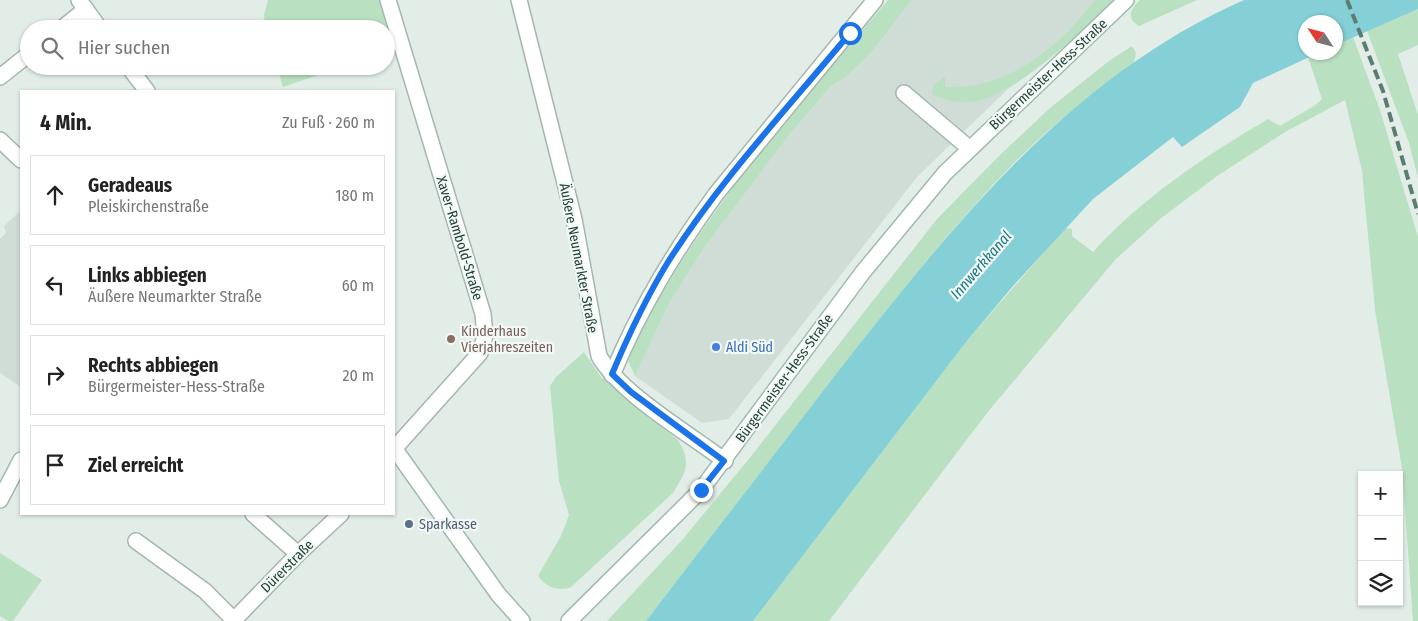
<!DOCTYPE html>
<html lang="de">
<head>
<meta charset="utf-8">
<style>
  :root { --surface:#fff; --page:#f2f2f2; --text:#222; --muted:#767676; --line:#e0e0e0 }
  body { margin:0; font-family:"Fira Sans Condensed",sans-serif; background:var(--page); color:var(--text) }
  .controls { position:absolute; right:15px; bottom:15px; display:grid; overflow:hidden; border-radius:0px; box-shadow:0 1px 4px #0004 }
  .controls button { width:45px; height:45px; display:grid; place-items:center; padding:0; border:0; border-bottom:1px solid var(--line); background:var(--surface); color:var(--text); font:25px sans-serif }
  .compass { position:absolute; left:1298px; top:15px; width:45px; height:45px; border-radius:50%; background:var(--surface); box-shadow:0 1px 4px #0004; rotate:306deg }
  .stop { position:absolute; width:15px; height:15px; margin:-11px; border:4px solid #1a73e8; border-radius:50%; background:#fff }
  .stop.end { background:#1a73e8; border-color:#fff; box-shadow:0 1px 5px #0008 }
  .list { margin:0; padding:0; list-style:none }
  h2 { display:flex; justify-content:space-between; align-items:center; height:65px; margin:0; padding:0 20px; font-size:21px }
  h2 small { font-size:16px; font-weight:400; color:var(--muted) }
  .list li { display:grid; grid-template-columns:32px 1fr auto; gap:15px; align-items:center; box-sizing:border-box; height:80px; margin:0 10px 10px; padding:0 10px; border:1px solid var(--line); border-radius:0px }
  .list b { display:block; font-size:19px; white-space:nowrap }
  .list p { margin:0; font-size:16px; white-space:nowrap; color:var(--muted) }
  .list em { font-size:16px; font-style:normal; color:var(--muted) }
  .icon { flex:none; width:28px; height:28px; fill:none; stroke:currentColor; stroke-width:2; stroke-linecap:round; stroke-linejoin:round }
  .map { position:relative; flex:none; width:1418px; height:621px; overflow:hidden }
  .search { position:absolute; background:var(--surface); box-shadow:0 1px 4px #0004; left:20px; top:20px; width:375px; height:55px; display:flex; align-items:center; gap:12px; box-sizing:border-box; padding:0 18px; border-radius:28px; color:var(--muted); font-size:19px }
  .panel { position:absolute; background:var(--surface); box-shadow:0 1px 4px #0004; left:20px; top:90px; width:375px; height:425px; border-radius:0px }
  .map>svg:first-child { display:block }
  .built { fill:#d0ddd6 }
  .green { fill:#b9e0c1 }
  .water { fill:#85d0d7 }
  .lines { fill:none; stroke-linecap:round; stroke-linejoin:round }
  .street-casing { stroke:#a4b6ae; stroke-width:18 }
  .secondary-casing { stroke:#9fbaaf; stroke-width:18 }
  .street { stroke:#fff; stroke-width:15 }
  .secondary { stroke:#fff; stroke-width:15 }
  .rail { stroke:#5b7c70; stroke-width:4; stroke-dasharray:10 5; stroke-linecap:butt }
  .route { stroke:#1a73e8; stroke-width:6 }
  .education-dot { fill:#8d6e63; stroke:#f3f9f6; stroke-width:2 }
  .shop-dot { fill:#3f7fe0; stroke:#f3f9f6; stroke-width:2 }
  .service-dot { fill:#5c6f8a; stroke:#f3f9f6; stroke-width:2 }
  .labels { text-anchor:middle; stroke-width:4.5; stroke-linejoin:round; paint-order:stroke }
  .street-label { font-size:14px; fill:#204035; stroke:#f3f9f6 }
  .education-label { font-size:14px; fill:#785e54; stroke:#f3f9f6; text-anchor:start }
  .shop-label { font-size:14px; fill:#366cbe; stroke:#f3f9f6; text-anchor:start }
  .service-label { font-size:14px; fill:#4e5e75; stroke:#f3f9f6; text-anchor:start }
  .water-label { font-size:15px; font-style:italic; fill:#157781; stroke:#f3f9f6 }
</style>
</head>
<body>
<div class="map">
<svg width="1418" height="621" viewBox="0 0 1418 621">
  <rect width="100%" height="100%" fill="#e2ede7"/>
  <path class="built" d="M 912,0 L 1100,0 L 917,177 L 729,419 L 702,423 L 635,376 L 671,300 L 707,244 L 790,134 L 830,87 L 846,77 L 871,53 Z
    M 21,210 L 21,387 L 0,373 L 0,239 L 6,233 L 4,226 Z"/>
  <path class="green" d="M 268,0 L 381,0 L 390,30 L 266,29 L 264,15 Z
    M 888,0 L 912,0 L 871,53 L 846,77 L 830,87 L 790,134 L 707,244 L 671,300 L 635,376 L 628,360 C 689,224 793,113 888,0 Z
    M 1095,0 L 1115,0 C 1082,30 1020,92 977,101 C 963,104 944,101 932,94 L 933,86 L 945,76 L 945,87 C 1008,90 1059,47 1095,0 Z
    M 1140,0 L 1197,0 L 1139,26 C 1126,18 1130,10 1140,0 Z
    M 1418,9 L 1418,45 L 1398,54 L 1418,115 L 1418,178 L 1409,143 L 1367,31 Z
    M 1353,37 L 1380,110 L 1418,237 L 1418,621 L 1413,621 L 1402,468 L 1375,310 L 1362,171 L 1345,100 L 1285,132 L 1217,176 L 1160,219 L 1115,260 L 987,413 L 829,621 L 753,621 L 966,342 L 1065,228 L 1072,229 L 1072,236 L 1093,252 C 1143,197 1204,157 1268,119 L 1280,126 L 1314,106 L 1322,99 L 1308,57 L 1318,53 L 1336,52 L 1336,45 Z
    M 1132,46 L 1136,53 L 1134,63 C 1092,94 1049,127 1012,165 C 944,235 884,313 824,391 C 764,468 705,544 646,621 L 607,621 L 683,539 L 752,455 L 937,219 L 1000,155 L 1050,108 L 1109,61 Z
    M 277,66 L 325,66 L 327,72 L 283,87 Z
    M 584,352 L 601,377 L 678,440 C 692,462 686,472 673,493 L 570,588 C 554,590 548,588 538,576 L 561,536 L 569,515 L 559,481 L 550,386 L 556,377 Z
    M 0,553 L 42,580 L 13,621 L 8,621 L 0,616 Z"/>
  <path class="water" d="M 1244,0 L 1418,0 L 1418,9 L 1336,45 L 1336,22 L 1306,22 L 1306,52 L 1318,53 L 1253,83 L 1240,107 L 1182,147 L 1173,137 L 1093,199 L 1013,286 L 966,342 L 753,621 L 646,621 C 707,541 769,462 830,382 C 946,233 1067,78 1244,0 Z"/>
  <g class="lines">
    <g class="street-casing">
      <path id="street" d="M 388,0 L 483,314 L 485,336 L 480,353 L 394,449
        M 519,0 L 574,219 L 599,356 C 621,394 688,433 725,461
        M 61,29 L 86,9
        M 0,77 L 29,54
        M 904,93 L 969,148
        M 0,140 L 21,160
        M 612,375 C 640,308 674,252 716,194 L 875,0
        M 0,500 L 21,460
        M 253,514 L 298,554
        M 136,541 L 205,591 L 235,621
        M 233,621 L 298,554 L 341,514"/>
    </g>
    <g class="secondary-casing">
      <path id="secondary" d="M 79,0 L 100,29
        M 128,66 L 147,91
        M 394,448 L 498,594 L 522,621
        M 569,621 L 701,490 L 863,272 L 945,173 L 1126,0"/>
    </g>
    <use href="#street" class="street"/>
    <use href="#secondary" class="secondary"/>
    <path class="rail" d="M 1347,0 L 1383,91 L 1418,214"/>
  </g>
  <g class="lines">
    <path class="route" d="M 701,490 L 724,461 L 631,392 L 612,374 C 628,336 646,298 668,262 C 720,180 788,108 850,33"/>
  </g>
  <circle class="education-dot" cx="451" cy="339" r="5"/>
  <circle class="shop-dot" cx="716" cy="347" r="5"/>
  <circle class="service-dot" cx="409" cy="524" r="5"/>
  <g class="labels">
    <g class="street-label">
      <text transform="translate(1048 74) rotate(-43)" y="5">Bürgermeister-Hess-Straße</text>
      <text transform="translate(460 238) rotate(73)" y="5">Xaver-Rambold-Straße</text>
      <text transform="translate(579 258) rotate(79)" y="5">Äußere Neumarkter Straße</text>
      <text transform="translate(784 378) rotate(-54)" y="5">Bürgermeister-Hess-Straße</text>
      <text transform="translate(287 566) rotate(-45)" y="5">Dürerstraße</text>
    </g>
    <g class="education-label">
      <text x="461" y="336">Kinderhaus<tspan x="461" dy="16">Vierjahreszeiten</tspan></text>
    </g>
    <g class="shop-label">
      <text x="726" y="352">Aldi Süd</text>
    </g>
    <g class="service-label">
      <text x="419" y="529">Sparkasse</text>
    </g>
    <g class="water-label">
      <text transform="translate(981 265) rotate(-49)" y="5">Innwerkkanal</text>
    </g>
  </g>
</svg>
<div class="controls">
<button>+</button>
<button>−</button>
<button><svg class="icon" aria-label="layers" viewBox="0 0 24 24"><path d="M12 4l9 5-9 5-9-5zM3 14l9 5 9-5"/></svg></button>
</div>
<svg class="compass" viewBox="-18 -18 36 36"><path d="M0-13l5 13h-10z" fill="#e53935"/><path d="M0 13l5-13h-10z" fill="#767676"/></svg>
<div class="stop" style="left:850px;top:33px"></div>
<div class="stop end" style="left:701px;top:490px"></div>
<div class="search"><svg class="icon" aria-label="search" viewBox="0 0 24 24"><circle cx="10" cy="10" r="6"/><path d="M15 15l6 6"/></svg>Hier suchen</div>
<section class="panel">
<h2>4 Min.<small>Zu Fuß · 260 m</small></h2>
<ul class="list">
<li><svg class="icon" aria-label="ahead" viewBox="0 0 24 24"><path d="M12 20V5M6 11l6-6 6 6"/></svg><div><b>Geradeaus</b><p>Pleiskirchenstraße</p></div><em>180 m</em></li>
<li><svg class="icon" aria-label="left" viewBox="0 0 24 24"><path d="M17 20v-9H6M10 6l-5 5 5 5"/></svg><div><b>Links abbiegen</b><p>Äußere Neumarkter Straße</p></div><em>60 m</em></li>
<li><svg class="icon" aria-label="right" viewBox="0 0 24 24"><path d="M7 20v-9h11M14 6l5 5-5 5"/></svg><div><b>Rechts abbiegen</b><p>Bürgermeister-Hess-Straße</p></div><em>20 m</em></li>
<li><svg class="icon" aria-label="arrive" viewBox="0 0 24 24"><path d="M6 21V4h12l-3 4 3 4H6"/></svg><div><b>Ziel erreicht</b></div></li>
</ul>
</section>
</div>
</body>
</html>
